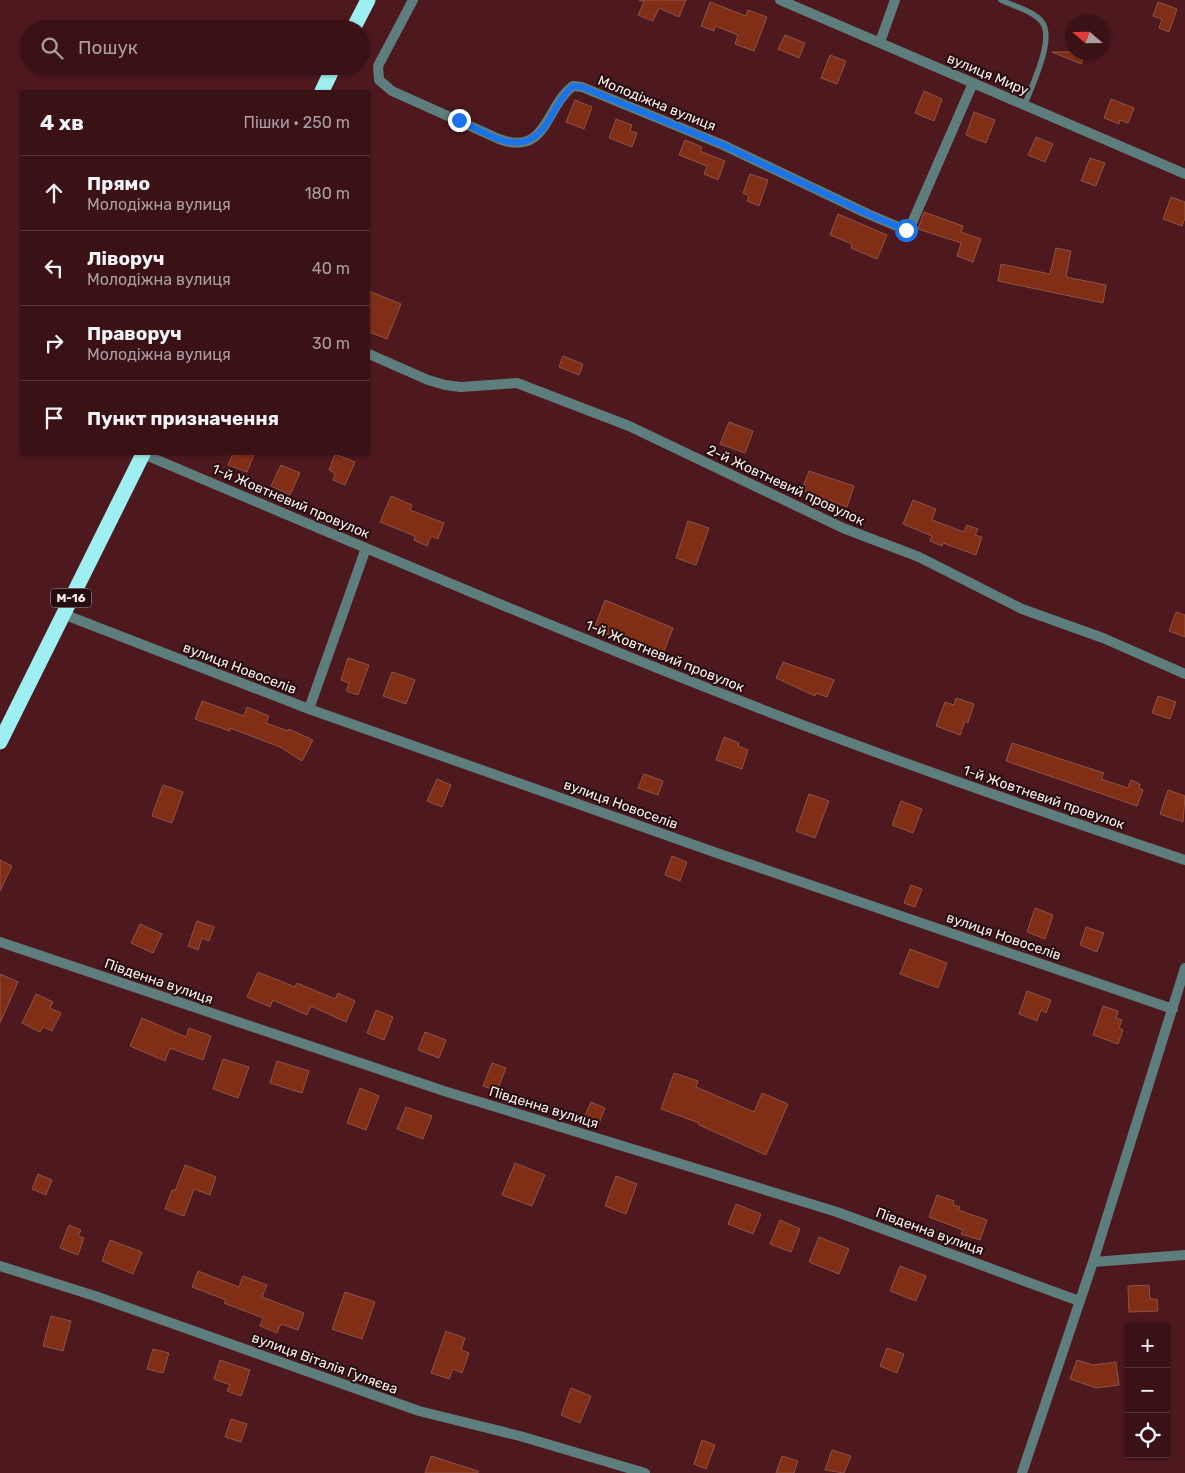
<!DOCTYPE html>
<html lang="uk">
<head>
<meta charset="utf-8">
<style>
  :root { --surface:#3a1216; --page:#411b1f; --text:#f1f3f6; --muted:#ab9ea1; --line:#543235 }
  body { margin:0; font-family:Rubik,sans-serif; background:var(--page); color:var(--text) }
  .controls { position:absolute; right:15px; bottom:15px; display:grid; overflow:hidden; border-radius:0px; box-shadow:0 1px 4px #0004 }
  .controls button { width:45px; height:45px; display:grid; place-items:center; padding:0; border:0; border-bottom:1px solid var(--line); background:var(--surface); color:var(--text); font:25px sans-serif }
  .compass { position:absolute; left:1065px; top:15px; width:45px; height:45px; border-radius:50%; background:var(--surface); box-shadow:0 1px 4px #0004; rotate:290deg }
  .stop { position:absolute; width:15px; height:15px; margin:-11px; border:4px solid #1a73e8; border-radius:50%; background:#fff }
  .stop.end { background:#1a73e8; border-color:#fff; box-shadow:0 1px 5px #0008 }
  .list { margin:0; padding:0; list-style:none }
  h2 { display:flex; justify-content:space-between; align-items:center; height:65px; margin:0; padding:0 20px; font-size:21px }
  h2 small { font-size:16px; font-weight:400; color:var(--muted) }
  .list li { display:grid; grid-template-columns:32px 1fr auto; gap:15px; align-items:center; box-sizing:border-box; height:75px; padding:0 20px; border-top:1px solid var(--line) }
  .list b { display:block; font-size:19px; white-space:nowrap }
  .list p { margin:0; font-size:16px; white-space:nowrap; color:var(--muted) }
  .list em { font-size:16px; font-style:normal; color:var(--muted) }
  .icon { flex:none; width:28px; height:28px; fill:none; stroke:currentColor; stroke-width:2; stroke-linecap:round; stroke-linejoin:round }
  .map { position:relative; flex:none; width:1185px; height:1473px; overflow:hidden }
  .search { position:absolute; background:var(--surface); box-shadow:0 1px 4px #0004; left:20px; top:20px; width:350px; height:55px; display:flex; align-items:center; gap:12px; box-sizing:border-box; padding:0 18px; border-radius:28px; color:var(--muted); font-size:19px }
  .panel { position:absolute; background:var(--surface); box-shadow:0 1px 4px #0004; left:20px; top:90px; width:350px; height:365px; border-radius:0px }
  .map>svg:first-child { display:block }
  .building { fill:#802e15; stroke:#8d5444 }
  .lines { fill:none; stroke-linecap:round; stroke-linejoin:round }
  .lane { stroke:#5e7e7e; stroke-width:5.5 }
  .street { stroke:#5e7e7e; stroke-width:10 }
  .highway { stroke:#9deff1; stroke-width:15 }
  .route { stroke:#1a73e8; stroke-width:6 }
  .labels { text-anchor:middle; stroke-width:4; stroke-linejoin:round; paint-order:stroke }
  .shield { fill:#240d0e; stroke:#baa9a9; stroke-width:1 }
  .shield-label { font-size:12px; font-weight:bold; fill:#fbecec }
  .street-label { font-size:14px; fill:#fbecec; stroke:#240d0e }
</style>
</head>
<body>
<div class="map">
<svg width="1185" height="1473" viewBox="0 0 1185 1473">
  <rect width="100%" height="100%" fill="#4d181e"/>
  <path class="building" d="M 639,0 L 686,0 L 679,17 L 659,8 L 653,21 L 638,15 L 644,2 Z
    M 710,2 L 746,16 L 748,10 L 767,17 L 754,51 L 735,44 L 738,35 L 715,26 L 714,31 L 701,26 Z
    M 1158,2 L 1177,9 L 1169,32 L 1159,28 L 1162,19 L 1153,16 Z
    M 785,35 L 805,43 L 799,58 L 778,49 Z
    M 1052,52 L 1085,52 L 1081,64 Z
    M 830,55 L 846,61 L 837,84 L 821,78 Z
    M 924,91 L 942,99 L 934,121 L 915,113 Z
    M 1111,99 L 1134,108 L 1128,123 L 1120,120 L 1119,124 L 1104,118 Z
    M 575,100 L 592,107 L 584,129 L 566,122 Z
    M 974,112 L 995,120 L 986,143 L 966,135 Z
    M 616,119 L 632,125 L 630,131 L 637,133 L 632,147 L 609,138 Z
    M 1036,137 L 1053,144 L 1045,162 L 1028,155 Z
    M 685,140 L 702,147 L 700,151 L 725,161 L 718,180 L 704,174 L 707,166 L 679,155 Z
    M 1090,158 L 1105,163 L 1096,186 L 1081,181 Z
    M 750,174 L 768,180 L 759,206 L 747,201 L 749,196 L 743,193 Z
    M 1171,197 L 1185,202 L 1185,218 L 1182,226 L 1163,219 Z
    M 924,212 L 963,226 L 961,232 L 981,239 L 973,262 L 957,256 L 961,243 L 918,229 Z
    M 838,214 L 887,235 L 877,259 L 851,248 L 852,244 L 830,235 Z
    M 1056,248 L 1071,251 L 1066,277 L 1106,285 L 1103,303 L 998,281 L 1001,264 L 1050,274 Z
    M 369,291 L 401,304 L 387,339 L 369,332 Z
    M 563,356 L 583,364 L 579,375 L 559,367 Z
    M 729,422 L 753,431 L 745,453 L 720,444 Z
    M 233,454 L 254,454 L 247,472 L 228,465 Z
    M 335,454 L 355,462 L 345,485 L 333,480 L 335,473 L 329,470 Z
    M 281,465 L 300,473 L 290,495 L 271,486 Z
    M 809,471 L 854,486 L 847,507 L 802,490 Z
    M 391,496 L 412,505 L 410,510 L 444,523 L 438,539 L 431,536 L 427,546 L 414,540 L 415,536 L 380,522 Z
    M 913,500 L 936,509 L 932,520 L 964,532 L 967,525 L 978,529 L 975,535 L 982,537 L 976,555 L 943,543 L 942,546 L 930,541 L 932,536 L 903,524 Z
    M 688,521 L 709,528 L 696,565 L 676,558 Z
    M 605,600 L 673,628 L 662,656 L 594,629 Z
    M 1176,612 L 1185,615 L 1185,637 L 1169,631 Z
    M 348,658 L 369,665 L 358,695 L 346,691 L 349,683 L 341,680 Z
    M 783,662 L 834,680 L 827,697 L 816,693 L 815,696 L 776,678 Z
    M 392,672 L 415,680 L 406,704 L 383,696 Z
    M 1158,696 L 1176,702 L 1170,719 L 1152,713 Z
    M 956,698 L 974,704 L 968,723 L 965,721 L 960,735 L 936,726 L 945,702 L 954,705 Z
    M 202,701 L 244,716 L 247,707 L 269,716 L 266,723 L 288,731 L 289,729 L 313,740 L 302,761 L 280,747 L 230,728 L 230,731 L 195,719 Z
    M 724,737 L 739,743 L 738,746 L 748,750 L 742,769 L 716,760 Z
    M 1012,743 L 1104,773 L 1101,779 L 1128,788 L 1131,780 L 1140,784 L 1139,788 L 1143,790 L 1137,806 L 1006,761 Z
    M 644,774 L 663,781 L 658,795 L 638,788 Z
    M 437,779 L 451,785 L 442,807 L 427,801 Z
    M 163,785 L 183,792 L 172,823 L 152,816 Z
    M 1168,790 L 1185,796 L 1183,822 L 1160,814 Z
    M 809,794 L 829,801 L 815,838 L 796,831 Z
    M 901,801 L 922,809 L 913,833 L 892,825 Z
    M 672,856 L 687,862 L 680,881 L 665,875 Z
    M 0,860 L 12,866 L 0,891 Z
    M 911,885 L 922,889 L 915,907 L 904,903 Z
    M 1035,908 L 1053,915 L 1045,939 L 1027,932 Z
    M 197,921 L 214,927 L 209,941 L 202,938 L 198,950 L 188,946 Z
    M 140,924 L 162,934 L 153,953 L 131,943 Z
    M 1086,927 L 1104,933 L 1097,952 L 1080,945 Z
    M 910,949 L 947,963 L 938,988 L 900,974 Z
    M 258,972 L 295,987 L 297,983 L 335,999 L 338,993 L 355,1001 L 346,1022 L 311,1006 L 307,1015 L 273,1000 L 270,1007 L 247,997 Z
    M 0,974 L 18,982 L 0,1023 Z
    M 1027,991 L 1051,1000 L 1046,1013 L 1041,1010 L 1037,1021 L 1019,1014 Z
    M 36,994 L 53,1002 L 50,1008 L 61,1013 L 52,1031 L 43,1027 L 40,1032 L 22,1023 Z
    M 1103,1006 L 1118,1011 L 1116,1018 L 1122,1020 L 1119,1028 L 1123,1030 L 1118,1044 L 1093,1035 Z
    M 376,1010 L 393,1017 L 384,1040 L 367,1033 Z
    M 142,1018 L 186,1037 L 189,1028 L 211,1036 L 203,1060 L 170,1048 L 165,1061 L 130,1046 Z
    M 425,1032 L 446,1040 L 439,1058 L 418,1050 Z
    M 223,1059 L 249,1067 L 238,1098 L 213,1089 Z
    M 277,1061 L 309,1071 L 302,1093 L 270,1083 Z
    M 492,1063 L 506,1068 L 497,1091 L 483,1086 Z
    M 674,1073 L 698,1081 L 696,1087 L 754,1112 L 762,1093 L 788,1104 L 766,1155 L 699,1125 L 699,1123 L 661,1109 Z
    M 360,1088 L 379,1096 L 366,1130 L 347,1123 Z
    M 591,1102 L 605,1108 L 598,1126 L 583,1120 Z
    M 406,1107 L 432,1116 L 423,1139 L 397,1129 Z
    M 515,1163 L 545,1175 L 532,1206 L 502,1195 Z
    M 185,1165 L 216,1177 L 210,1195 L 194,1189 L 184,1216 L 165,1209 L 172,1190 L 175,1191 Z
    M 38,1174 L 52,1180 L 46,1195 L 32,1189 Z
    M 616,1176 L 637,1184 L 626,1214 L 605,1206 Z
    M 937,1195 L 954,1201 L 953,1205 L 960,1207 L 958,1210 L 987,1220 L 980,1240 L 961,1234 L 963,1230 L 929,1217 Z
    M 736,1204 L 761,1214 L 753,1234 L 728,1224 Z
    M 780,1220 L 800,1229 L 791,1252 L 770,1244 Z
    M 69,1225 L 81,1230 L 78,1236 L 84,1238 L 78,1255 L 60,1248 Z
    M 819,1237 L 849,1249 L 839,1274 L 809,1262 Z
    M 110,1240 L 142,1252 L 133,1274 L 102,1261 Z
    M 900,1266 L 926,1276 L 916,1301 L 890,1291 Z
    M 198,1271 L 239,1287 L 243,1276 L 267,1285 L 262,1297 L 304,1313 L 298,1330 L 281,1324 L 277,1333 L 260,1326 L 263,1318 L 224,1303 L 226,1300 L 192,1287 Z
    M 1149,1285 L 1150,1299 L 1157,1299 L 1158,1311 L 1129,1312 L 1128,1286 Z
    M 345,1292 L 375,1302 L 362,1339 L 332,1329 Z
    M 51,1316 L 71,1321 L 63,1351 L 43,1346 Z
    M 446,1331 L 465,1338 L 461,1350 L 469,1353 L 462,1373 L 453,1369 L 449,1379 L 431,1373 Z
    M 887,1348 L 904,1354 L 897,1373 L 880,1366 Z
    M 153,1349 L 169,1353 L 163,1373 L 147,1369 Z
    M 220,1360 L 250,1370 L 241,1396 L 227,1391 L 230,1385 L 214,1379 Z
    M 1077,1360 L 1093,1365 L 1116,1362 L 1119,1385 L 1096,1388 L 1070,1379 Z
    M 571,1388 L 591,1396 L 580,1423 L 561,1415 Z
    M 231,1419 L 247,1424 L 241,1442 L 225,1437 Z
    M 702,1440 L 715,1445 L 706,1469 L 694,1464 Z
    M 832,1450 L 851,1456 L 844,1473 L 825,1470 Z
    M 431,1456 L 478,1471 L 478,1473 L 425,1473 Z
    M 782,1456 L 798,1461 L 794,1473 L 776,1473 Z"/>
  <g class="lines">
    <path class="lane" d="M 1001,0 C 1013,6 1034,11 1042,22 C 1055,39 1032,85 1025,104"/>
    <path class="street" d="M 413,0 L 378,66 L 379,80 L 392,91 L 499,139 C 547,157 545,107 573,86 L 582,87 L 723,145 L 868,214 L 906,230 L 912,223 L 973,83
      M 780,0 L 1185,174
      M 880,42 L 895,0
      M 369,354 L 428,380 L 445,385 L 461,387 L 517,383 L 629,426 L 843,528 L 919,557 L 1022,609 L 1103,638 L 1185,674
      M 143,454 C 345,539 547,626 751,705 C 894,761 1039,811 1185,860
      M 63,614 L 309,709 L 714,852 L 1173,1009
      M 309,709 L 366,548
      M 0,942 L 444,1091 L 837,1212 L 1079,1301
      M 1093,1262 L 1185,1255
      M 0,1266 L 95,1296 L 419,1411 L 520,1436 L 645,1473
      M 1022,1473 L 1093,1262 L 1185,968"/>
    <path class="highway" d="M 353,29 L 368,0
      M 322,91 L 334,66
      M 0,742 L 143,454"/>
  </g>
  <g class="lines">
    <path class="route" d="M 459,120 C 491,135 524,162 549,120 C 556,108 562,95 573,86 L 582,87 L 723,145 L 868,214 L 906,230"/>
  </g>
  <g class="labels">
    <rect class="shield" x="51" y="588.5" width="40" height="19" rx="4"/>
    <g class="shield-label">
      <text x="71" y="602">М-16</text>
    </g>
    <g class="street-label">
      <text transform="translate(988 74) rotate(23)" y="5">вулиця Миру</text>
      <text transform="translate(657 103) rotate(22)" y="5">Молодіжна вулиця</text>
      <text transform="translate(786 485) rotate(25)" y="5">2-й Жовтневий провулок</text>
      <text transform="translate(291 501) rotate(23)" y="5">1-й Жовтневий провулок</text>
      <text transform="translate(665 656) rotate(22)" y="5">1-й Жовтневий провулок</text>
      <text transform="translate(240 668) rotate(21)" y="5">вулиця Новоселів</text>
      <text transform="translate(1044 797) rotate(19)" y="5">1-й Жовтневий провулок</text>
      <text transform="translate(621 804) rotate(20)" y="5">вулиця Новоселів</text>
      <text transform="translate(1004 936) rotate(19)" y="5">вулиця Новоселів</text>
      <text transform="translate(159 981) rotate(19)" y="5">Південна вулиця</text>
      <text transform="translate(544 1107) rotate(17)" y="5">Південна вулиця</text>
      <text transform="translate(930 1231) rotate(20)" y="5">Південна вулиця</text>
      <text transform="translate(325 1363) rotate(20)" y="5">вулиця Віталія Гуляєва</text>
    </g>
  </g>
</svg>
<div class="controls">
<button>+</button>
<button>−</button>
<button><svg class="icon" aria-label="locate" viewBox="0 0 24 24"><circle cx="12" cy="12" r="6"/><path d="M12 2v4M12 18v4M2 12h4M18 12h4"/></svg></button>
</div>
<svg class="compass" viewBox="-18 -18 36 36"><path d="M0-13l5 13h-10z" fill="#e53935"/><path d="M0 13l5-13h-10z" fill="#ab9ea1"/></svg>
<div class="stop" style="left:906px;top:230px"></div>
<div class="stop end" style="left:459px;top:120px"></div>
<div class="search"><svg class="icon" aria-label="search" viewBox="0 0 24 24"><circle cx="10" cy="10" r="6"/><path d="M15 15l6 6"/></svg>Пошук</div>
<section class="panel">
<h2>4 хв<small>Пішки · 250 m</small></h2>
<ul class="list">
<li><svg class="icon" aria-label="ahead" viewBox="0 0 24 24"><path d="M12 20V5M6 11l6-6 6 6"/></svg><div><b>Прямо</b><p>Молодіжна вулиця</p></div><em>180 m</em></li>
<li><svg class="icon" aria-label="left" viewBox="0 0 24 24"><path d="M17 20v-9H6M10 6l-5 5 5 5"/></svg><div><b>Ліворуч</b><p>Молодіжна вулиця</p></div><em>40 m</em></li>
<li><svg class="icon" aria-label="right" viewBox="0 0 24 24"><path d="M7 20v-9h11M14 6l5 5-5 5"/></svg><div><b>Праворуч</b><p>Молодіжна вулиця</p></div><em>30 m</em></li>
<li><svg class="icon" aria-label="arrive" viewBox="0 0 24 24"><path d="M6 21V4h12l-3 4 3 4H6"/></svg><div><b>Пункт призначення</b></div></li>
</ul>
</section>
</div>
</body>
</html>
